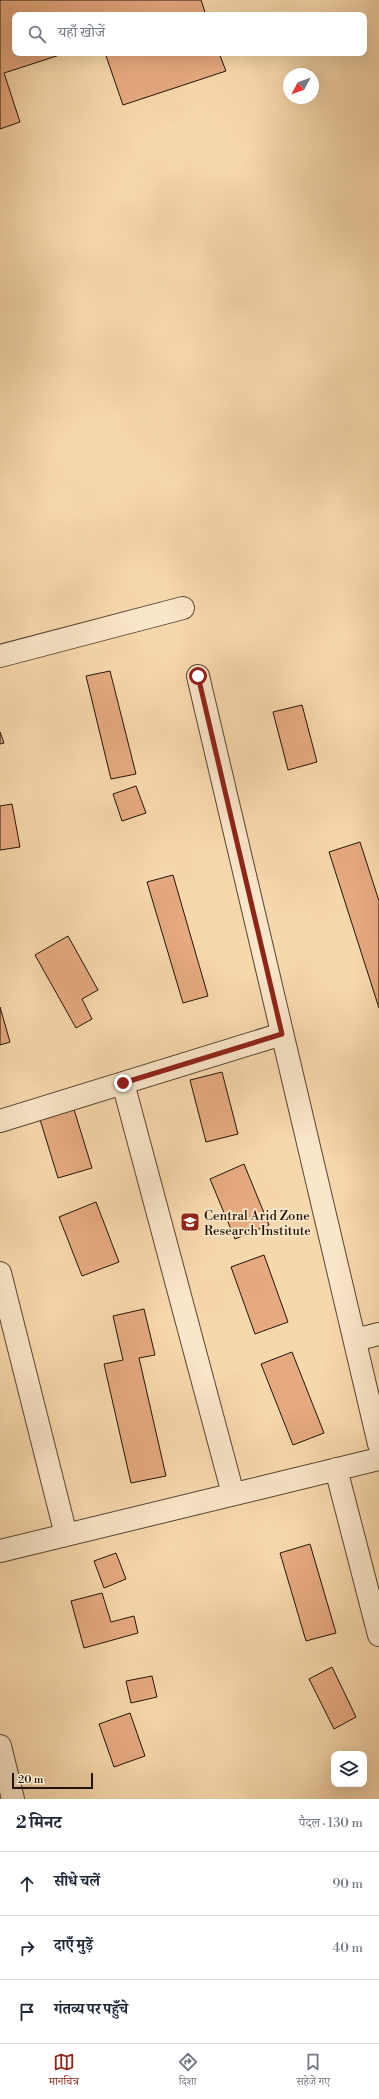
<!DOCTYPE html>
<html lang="hi">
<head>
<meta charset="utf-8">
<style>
  :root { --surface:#fff; --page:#f6f6f7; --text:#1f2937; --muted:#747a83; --line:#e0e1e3; --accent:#8f2418 }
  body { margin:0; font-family:"Libre Bodoni","Noto Serif Devanagari",serif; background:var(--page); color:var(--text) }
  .controls { position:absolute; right:12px; bottom:12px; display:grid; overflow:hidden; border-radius:8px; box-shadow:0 4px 16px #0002 }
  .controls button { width:36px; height:36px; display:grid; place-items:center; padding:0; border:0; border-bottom:1px solid var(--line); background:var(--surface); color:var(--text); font:20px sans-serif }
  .compass { position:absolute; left:283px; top:68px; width:36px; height:36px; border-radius:50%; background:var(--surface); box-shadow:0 4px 16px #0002; rotate:229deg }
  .scale { position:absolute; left:12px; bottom:10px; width:81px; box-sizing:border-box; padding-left:4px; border:2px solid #221408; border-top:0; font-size:11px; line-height:14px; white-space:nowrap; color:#221408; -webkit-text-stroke:3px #fae6c9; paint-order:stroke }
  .stop { position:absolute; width:12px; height:12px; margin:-9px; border:3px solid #8f2418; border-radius:50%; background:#fff }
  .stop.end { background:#8f2418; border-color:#fff; box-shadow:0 1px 4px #0008 }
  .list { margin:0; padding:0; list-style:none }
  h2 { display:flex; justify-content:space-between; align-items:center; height:52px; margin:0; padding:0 16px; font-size:17px }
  h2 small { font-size:13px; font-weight:400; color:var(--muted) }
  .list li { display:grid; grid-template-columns:26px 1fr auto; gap:12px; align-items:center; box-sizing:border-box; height:64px; padding:0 16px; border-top:1px solid var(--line) }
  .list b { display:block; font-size:15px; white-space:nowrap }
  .list em { font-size:13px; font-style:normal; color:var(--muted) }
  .icon { flex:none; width:22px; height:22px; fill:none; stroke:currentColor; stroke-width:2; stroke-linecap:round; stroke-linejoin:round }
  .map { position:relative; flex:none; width:379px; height:1799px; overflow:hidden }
  .search { position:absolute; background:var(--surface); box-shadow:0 4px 16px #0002; left:12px; right:12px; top:12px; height:44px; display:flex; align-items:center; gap:10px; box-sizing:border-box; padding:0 14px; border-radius:8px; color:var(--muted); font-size:15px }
  .sheet { height:244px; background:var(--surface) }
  nav { display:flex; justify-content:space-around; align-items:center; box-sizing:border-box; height:56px; border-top:1px solid var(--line); background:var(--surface); font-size:11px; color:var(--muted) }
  nav a { display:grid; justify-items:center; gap:2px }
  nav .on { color:var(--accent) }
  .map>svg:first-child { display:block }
  .building { fill:#e6aa80; stroke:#221408 }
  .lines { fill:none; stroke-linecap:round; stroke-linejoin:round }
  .street-casing { stroke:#574531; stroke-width:24 }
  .street { stroke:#fae6c9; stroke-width:22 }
  .route { stroke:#8f2418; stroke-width:5 }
  .labels { text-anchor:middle; stroke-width:3.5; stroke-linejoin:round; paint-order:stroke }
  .poi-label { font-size:13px; fill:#221408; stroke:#fae6c9; text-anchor:start }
</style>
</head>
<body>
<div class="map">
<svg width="379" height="1799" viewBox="0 0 379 1799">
  <rect width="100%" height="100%" fill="#f7d8ac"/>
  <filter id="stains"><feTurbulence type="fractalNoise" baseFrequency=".005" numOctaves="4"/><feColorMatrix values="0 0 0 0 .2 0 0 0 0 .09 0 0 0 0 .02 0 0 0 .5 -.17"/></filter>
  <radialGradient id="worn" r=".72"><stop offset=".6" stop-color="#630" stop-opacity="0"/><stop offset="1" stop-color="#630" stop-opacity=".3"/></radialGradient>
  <path class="building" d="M 0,0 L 201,0 L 206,15 L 15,15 L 15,53 L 66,53 L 4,73 L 20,122 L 0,129 Z
    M 105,53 L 219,53 L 226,71 L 123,105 Z
    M 110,671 L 136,774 L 111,779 L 86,676 Z
    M 302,705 L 317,762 L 288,770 L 273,712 Z
    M 0,732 L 4,743 L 0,744 Z
    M 136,786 L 146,813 L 122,821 L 113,794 Z
    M 12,804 L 20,847 L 0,850 L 0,806 Z
    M 360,842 L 379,901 L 379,1008 L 329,852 Z
    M 173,875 L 208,996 L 183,1003 L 147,882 Z
    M 68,936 L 98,990 L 82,999 L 92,1019 L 76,1028 L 35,955 Z
    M 0,1007 L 10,1042 L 0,1045 Z
    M 222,1072 L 238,1134 L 206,1142 L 190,1080 Z
    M 72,1103 L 92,1168 L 58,1178 L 38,1113 Z
    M 244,1164 L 269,1225 L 235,1239 L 210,1179 Z
    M 96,1202 L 119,1262 L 82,1276 L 59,1217 Z
    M 264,1255 L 288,1322 L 255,1334 L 231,1267 Z
    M 144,1309 L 155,1355 L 139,1358 L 166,1476 L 131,1483 L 104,1364 L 123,1360 L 113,1316 Z
    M 292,1352 L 324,1433 L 293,1445 L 261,1364 Z
    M 310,1544 L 336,1633 L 306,1641 L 280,1553 Z
    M 116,1553 L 126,1579 L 104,1588 L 94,1561 Z
    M 102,1593 L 111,1622 L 134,1616 L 138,1633 L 84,1648 L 71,1601 Z
    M 332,1667 L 356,1717 L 334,1729 L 309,1679 Z
    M 152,1676 L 157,1697 L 131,1703 L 126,1681 Z
    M 130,1713 L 145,1756 L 114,1767 L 99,1724 Z"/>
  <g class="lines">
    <g class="street-casing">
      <path id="street" d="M 0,656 L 183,608
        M 198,676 L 379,1444
        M 123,1083 L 233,1494
        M 0,1121 L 282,1034
        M 0,1273 L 66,1535
        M 355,1340 L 379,1334
        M 336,1469 L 379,1635
        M 0,1551 L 379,1459
        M 0,1746 L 13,1799"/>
    </g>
    <use href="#street" class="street"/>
  </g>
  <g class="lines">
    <path class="route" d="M 123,1083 L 282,1034 L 198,676"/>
  </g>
  <defs>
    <g id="university-square" transform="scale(1)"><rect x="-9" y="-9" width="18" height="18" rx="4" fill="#8f2418" stroke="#fae6c9"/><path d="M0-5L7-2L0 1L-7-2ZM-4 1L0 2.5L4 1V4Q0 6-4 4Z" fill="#fff"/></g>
  </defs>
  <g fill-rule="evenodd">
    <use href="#university-square" x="190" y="1222"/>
  </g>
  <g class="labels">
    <g class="poi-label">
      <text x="204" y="1220">Central Arid Zone<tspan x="204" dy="15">Research Institute</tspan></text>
    </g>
  </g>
  <rect width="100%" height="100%" filter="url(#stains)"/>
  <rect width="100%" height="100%" fill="url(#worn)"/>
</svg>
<div class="controls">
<button><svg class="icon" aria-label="layers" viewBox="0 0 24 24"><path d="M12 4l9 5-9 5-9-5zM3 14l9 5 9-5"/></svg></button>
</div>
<svg class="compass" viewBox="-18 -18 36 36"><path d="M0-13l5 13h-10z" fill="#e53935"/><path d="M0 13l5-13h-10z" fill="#747a83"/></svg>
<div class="scale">20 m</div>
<div class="stop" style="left:198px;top:676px"></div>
<div class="stop end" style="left:123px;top:1083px"></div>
<div class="search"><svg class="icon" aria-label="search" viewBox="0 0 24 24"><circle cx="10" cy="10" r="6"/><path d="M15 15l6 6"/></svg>यहाँ खोजें</div>
</div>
<section class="sheet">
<h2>2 मिनट<small>पैदल · 130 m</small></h2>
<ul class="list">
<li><svg class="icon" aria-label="ahead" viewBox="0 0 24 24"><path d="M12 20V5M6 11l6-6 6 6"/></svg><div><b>सीधे चलें</b></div><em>90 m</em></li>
<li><svg class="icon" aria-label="right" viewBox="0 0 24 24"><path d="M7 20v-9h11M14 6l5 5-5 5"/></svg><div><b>दाएँ मुड़ें</b></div><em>40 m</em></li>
<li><svg class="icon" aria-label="arrive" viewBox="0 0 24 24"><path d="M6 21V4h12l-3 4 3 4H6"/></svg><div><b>गंतव्य पर पहुँचे</b></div></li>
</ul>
</section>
<nav>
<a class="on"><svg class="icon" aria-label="map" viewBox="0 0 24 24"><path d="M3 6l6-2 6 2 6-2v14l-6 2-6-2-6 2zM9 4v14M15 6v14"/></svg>मानचित्र</a>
<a><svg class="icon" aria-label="directions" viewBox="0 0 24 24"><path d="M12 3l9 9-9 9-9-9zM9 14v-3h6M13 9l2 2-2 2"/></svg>दिशा</a>
<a><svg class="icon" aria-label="saved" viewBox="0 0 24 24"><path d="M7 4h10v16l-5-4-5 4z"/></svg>सहेजे गए</a>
</nav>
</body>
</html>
